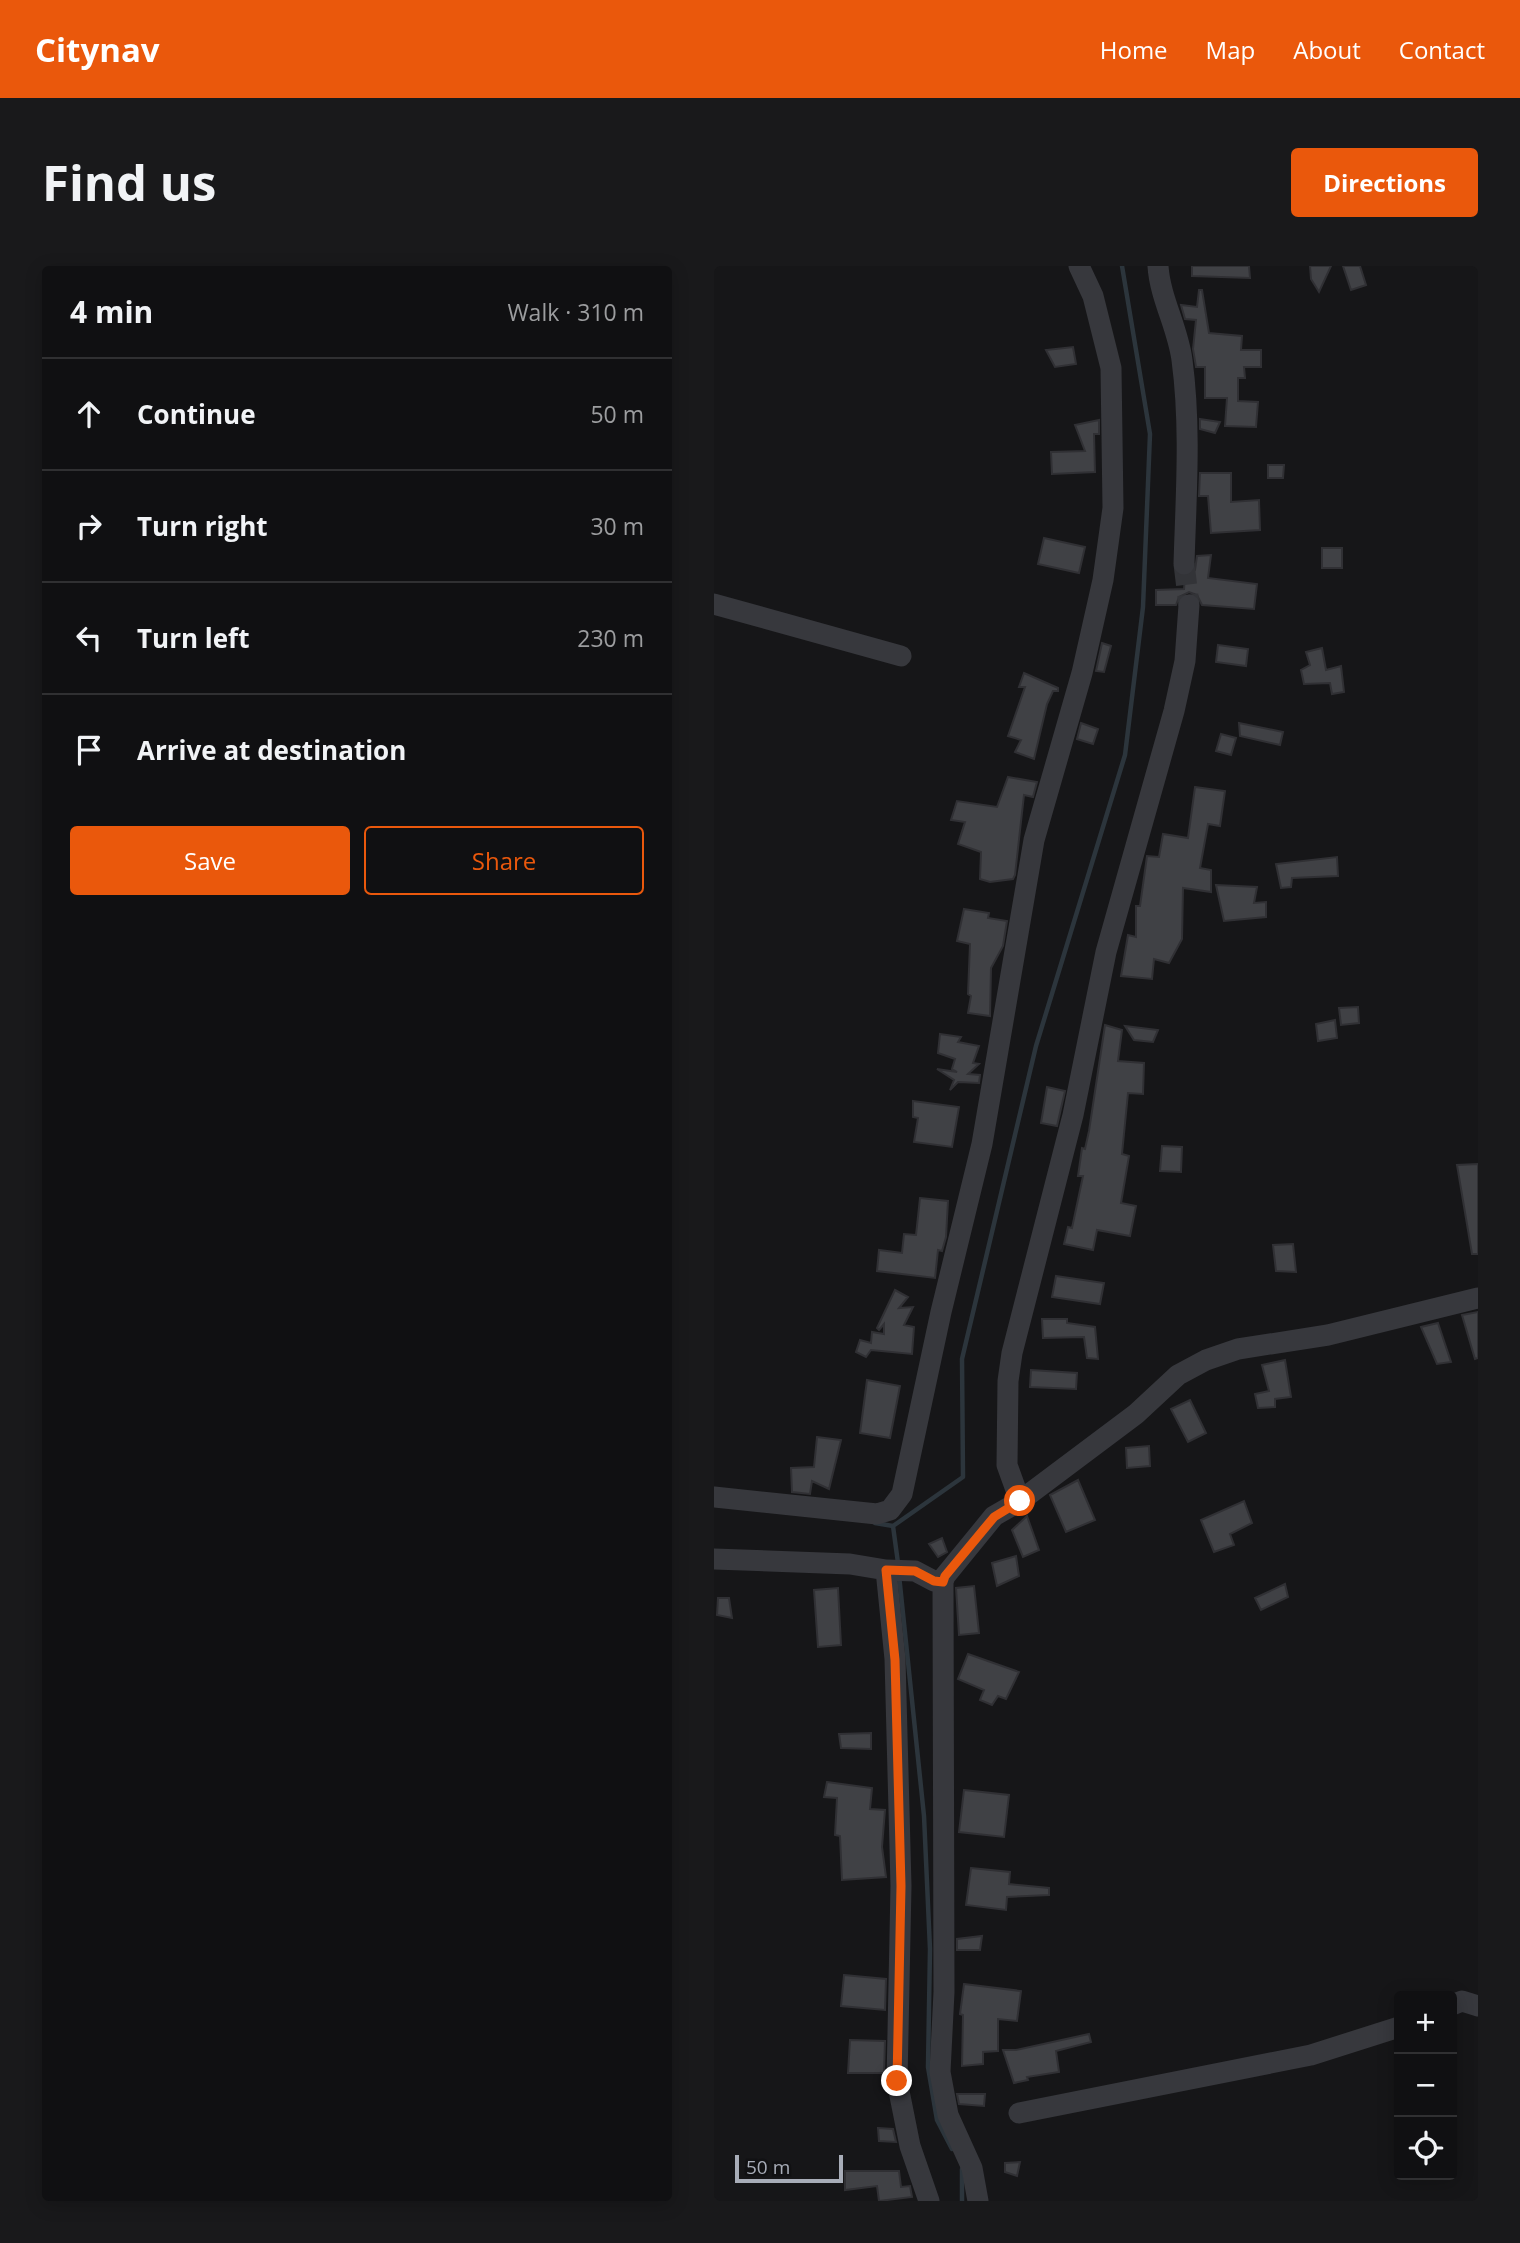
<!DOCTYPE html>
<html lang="en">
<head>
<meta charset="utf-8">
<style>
  :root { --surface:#101012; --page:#19191b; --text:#f1f3f6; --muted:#9c9d9f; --line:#303032; --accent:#ea580c }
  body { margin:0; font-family:"Open Sans",sans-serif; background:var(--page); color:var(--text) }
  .controls { position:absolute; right:21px; bottom:21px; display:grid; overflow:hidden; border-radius:7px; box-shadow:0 4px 18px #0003 }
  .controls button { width:63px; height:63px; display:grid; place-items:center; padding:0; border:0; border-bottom:2px solid var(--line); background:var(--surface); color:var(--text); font:35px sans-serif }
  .scale { position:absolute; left:21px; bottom:18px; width:108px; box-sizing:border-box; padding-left:7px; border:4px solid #a8adb8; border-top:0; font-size:19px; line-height:24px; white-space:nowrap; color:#a8adb8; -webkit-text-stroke:5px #111113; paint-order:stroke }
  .stop { position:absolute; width:21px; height:21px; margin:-16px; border:5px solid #ea580c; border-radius:50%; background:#fff }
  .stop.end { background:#ea580c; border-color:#fff; box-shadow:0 2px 7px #0008 }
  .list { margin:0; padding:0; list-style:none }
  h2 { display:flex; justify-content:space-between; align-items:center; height:91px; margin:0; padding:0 28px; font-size:30px }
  h2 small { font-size:23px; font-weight:400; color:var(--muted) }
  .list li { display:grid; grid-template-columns:46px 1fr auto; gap:21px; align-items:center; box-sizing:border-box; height:112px; padding:0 28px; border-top:2px solid var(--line) }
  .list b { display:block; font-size:26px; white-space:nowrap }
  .list em { font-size:23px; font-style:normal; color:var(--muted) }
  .actions { display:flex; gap:14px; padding:21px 28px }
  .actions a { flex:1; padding:16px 0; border:2px solid var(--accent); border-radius:7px; text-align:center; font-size:24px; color:var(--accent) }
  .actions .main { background:var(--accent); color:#fff }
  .icon { flex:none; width:38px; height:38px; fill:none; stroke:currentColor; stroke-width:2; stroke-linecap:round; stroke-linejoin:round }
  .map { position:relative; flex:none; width:764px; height:1935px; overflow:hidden; border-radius:7px }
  header { display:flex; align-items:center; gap:42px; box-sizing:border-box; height:98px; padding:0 35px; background:var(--accent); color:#fff }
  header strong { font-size:33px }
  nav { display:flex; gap:38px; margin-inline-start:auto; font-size:24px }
  .intro { display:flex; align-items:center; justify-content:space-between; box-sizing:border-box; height:168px; padding:0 42px }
  h1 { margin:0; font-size:49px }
  .button { padding:18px 32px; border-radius:7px; background:var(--accent); color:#fff; font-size:24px; font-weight:700 }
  main { display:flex; gap:42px; padding:0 42px }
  aside { flex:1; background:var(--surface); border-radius:7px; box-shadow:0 4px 18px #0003 }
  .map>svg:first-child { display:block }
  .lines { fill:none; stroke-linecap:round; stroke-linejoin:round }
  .stream { stroke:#2c353c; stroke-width:4.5 }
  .building { fill:#404145; stroke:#303034; stroke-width:2 }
  .minor-tunnel { stroke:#333438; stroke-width:21; stroke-dasharray:21 10; stroke-linecap:butt }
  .minor { stroke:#37383d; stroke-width:21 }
  .route { stroke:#ea580c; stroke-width:9 }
</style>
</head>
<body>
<header>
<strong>Citynav</strong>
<nav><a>Home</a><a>Map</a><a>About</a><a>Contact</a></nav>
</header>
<div class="intro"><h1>Find us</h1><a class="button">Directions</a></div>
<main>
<aside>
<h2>4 min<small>Walk · 310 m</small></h2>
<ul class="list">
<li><svg class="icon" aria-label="ahead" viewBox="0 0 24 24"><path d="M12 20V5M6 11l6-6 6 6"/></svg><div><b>Continue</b></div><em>50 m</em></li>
<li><svg class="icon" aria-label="right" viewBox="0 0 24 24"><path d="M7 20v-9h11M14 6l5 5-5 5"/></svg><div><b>Turn right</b></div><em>30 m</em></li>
<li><svg class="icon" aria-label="left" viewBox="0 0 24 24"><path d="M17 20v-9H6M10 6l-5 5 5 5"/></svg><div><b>Turn left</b></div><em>230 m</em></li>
<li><svg class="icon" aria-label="arrive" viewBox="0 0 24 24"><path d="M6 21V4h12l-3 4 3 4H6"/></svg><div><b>Arrive at destination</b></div></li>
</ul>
<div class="actions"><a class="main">Save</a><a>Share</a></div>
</aside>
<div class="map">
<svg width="764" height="1935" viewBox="0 0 764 1935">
  <rect width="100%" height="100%" fill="#161618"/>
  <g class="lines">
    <path class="stream" d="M 161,1257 L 179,1260 L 249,1211 L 248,1093 L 322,780 L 411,489 L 429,341 L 436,168 L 408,0
      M 179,1260 L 184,1297
      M 185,1309 L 210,1550 L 216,1683 L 214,1801 L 223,1854 L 238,1883
      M 248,1935 L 248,1903"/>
  </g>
  <path class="building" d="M 478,0 L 535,0 L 536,12 L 478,10 Z
    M 596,0 L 617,0 L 605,26 L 597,13 Z
    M 629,0 L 646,0 L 652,19 L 637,24 Z
    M 485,24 L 488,24 L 495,67 L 528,70 L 527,84 L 547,84 L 547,101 L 530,101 L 531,112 L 524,112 L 524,135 L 544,136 L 542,161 L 511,160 L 513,132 L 491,132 L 491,101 L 482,101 L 479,83 L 482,54 L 471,53 L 467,39 L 483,41 Z
    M 359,81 L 362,98 L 341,101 L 332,84 Z
    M 486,153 L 506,156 L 501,167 L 486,163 Z
    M 385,154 L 385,168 L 380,168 L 381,206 L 338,208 L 337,186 L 371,185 L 361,159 Z
    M 554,199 L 570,199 L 569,212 L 554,212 Z
    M 486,207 L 517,207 L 517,236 L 545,234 L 546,264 L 497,267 L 494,230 L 485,230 Z
    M 330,272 L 371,281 L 365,307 L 324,298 Z
    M 608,282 L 628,282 L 628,302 L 608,302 Z
    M 497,289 L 494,312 L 543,318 L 540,343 L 488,339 L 483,329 L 475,326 L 465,331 L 462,339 L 442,339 L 442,324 L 470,323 L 471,311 L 481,304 L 483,290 Z
    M 388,377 L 397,380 L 390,406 L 382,405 Z
    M 504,379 L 534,383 L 532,400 L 502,396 Z
    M 608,382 L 612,404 L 627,400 L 630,426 L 618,428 L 616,417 L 590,418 L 587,404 L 596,399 L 592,386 Z
    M 310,407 L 344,422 L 344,425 L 339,425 L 333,438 L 320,493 L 301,486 L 307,474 L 294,470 L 311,421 L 305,421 Z
    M 367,457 L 384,463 L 379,478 L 363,473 Z
    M 525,457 L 569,466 L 566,479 L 526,470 Z
    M 507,468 L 522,472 L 517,489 L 502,485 Z
    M 294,511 L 323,516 L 319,531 L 310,529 L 301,609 L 299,613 L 276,616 L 266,613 L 267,586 L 244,578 L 251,556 L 237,554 L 243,535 L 283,541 Z
    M 481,521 L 511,525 L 506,560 L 494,558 L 486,602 L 497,604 L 497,626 L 469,622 L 468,673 L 455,697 L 440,693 L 438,713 L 407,710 L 414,669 L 422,671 L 422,640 L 426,640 L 433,590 L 445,591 L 449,568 L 474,572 Z
    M 623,591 L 624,610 L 578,612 L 577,621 L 567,622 L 562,598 Z
    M 502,619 L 543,621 L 540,637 L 552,636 L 552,651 L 510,655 Z
    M 250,643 L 275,647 L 274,652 L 293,655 L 289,680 L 277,702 L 276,750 L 254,747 L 257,730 L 254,728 L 256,678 L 243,675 Z
    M 644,741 L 645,757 L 627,759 L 625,742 Z
    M 621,754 L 623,772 L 604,775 L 602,758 Z
    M 391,759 L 408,764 L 404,795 L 430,797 L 429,828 L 414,827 L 408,888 L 415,890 L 407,937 L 422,940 L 416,970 L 383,964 L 379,984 L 350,978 L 354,961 L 358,962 L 369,910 L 364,910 L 368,882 L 371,883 L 375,865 Z
    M 411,760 L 444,764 L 439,776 L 420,774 Z
    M 226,768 L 247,771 L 244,776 L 265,780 L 259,797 L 265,798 L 254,808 L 266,809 L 265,817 L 244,816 L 236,824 L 240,814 L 223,803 L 243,806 L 238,803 L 241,793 L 224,787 Z
    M 333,821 L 351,825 L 343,860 L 327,857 Z
    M 199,835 L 245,841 L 238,881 L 200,876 L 204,852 L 199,851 Z
    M 448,880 L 468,881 L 467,906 L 446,905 Z
    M 764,898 L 764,988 L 758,988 L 743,899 Z
    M 206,932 L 234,935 L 232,971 L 228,985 L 224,984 L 221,1012 L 163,1005 L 165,984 L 188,987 L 190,968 L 202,969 Z
    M 579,978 L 582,1006 L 562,1005 L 559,979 Z
    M 342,1010 L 390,1017 L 386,1038 L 338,1031 Z
    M 181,1024 L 194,1031 L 185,1042 L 199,1041 L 190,1059 L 200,1061 L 198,1088 L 157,1084 L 152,1091 L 142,1086 L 146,1074 L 157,1077 L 158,1066 L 170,1068 L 170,1058 L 165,1064 L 163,1062 Z
    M 764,1046 L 764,1092 L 761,1093 L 748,1049 Z
    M 328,1053 L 353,1053 L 353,1057 L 381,1061 L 384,1093 L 373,1092 L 370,1071 L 329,1072 Z
    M 724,1057 L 737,1096 L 723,1098 L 707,1061 Z
    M 571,1094 L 577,1131 L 561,1133 L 561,1141 L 544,1142 L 541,1128 L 555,1125 L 548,1099 Z
    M 317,1104 L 363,1107 L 362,1123 L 316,1121 Z
    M 153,1114 L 186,1120 L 176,1172 L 146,1167 Z
    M 476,1134 L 492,1167 L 474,1176 L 457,1143 Z
    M 103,1171 L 127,1174 L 115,1223 L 98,1215 L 96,1228 L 78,1226 L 77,1202 L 100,1201 Z
    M 435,1180 L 436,1200 L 413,1202 L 412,1182 Z
    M 364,1214 L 381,1254 L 352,1266 L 336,1229 Z
    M 530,1235 L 538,1257 L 516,1268 L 520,1279 L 500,1286 L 487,1254 Z
    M 313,1250 L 325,1284 L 309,1291 L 298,1264 Z
    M 228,1272 L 233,1286 L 224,1291 L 215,1278 Z
    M 302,1290 L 305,1310 L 283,1320 L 278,1297 Z
    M 571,1318 L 574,1331 L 547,1344 L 541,1332 Z
    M 260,1320 L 265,1367 L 245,1369 L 242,1322 Z
    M 124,1322 L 127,1379 L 104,1381 L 100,1324 Z
    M 4,1332 L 15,1332 L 18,1352 L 3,1349 Z
    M 254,1388 L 305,1406 L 292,1433 L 284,1430 L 278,1439 L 266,1434 L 270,1424 L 244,1413 Z
    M 157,1467 L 157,1483 L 127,1482 L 125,1468 Z
    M 113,1516 L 158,1522 L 156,1543 L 171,1544 L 168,1581 L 172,1611 L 128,1614 L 126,1570 L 121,1569 L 123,1532 L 110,1531 Z
    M 250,1524 L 295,1529 L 290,1571 L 245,1566 Z
    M 257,1602 L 296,1606 L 295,1618 L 335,1622 L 335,1629 L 293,1631 L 292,1644 L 252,1639 Z
    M 268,1670 L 266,1684 L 243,1684 L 243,1673 Z
    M 130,1709 L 172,1713 L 171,1744 L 127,1740 Z
    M 250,1718 L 307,1725 L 303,1755 L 284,1753 L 284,1785 L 269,1786 L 269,1798 L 248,1800 L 249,1749 L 246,1748 Z
    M 375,1768 L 377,1776 L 342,1785 L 345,1806 L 313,1811 L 314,1814 L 300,1817 L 289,1784 L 302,1784 Z
    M 136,1774 L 171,1775 L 170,1807 L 134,1807 Z
    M 243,1828 L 271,1828 L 270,1840 L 245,1838 Z
    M 164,1862 L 179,1863 L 182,1876 L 165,1875 Z
    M 306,1896 L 303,1910 L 291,1906 L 291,1897 Z
    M 131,1905 L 185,1905 L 187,1921 L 196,1920 L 198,1931 L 165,1935 L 163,1920 L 131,1924 Z"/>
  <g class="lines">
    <path class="minor-tunnel" d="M 470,298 L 475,339"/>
    <path class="minor" d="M 444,0 C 446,32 464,62 468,94 C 477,161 472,230 470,298
      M 0,338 L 187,390
      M 475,339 L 471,395 L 460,445 L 392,686 L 359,849 L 298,1087 L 294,1115 L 293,1199 L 306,1235 L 422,1148 L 464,1109 L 492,1094 L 524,1083 L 614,1069 L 764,1032
      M 0,1231 L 163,1248 L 176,1244 L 188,1228 L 227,1046 L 268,878 L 320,574 L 368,407 L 389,314 L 399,242 L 397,102 L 379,30 L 365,0
      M 0,1293 L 136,1298 L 172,1304 L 181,1393 L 187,1620 L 183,1815 L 196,1880 L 215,1935
      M 172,1304 L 201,1305 L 220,1315 L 229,1316
      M 738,1739 L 748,1735 L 764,1740
      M 305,1847 L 597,1789 L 685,1761
      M 264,1935 L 258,1902 L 234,1849 L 226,1806 L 230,1726 L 229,1316 L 231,1310 L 280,1250 L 306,1235"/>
  </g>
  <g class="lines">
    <path class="route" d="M 183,1815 L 187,1620 L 181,1394 L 172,1304 L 201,1305 L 220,1315 L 229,1316 L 231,1310 L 280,1251 L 306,1235"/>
  </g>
</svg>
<div class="controls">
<button>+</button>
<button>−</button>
<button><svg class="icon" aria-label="locate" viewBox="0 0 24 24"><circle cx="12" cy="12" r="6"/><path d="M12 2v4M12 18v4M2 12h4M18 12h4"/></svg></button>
</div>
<div class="scale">50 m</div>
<div class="stop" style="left:306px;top:1235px"></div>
<div class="stop end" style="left:183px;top:1815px"></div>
</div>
</main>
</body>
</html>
